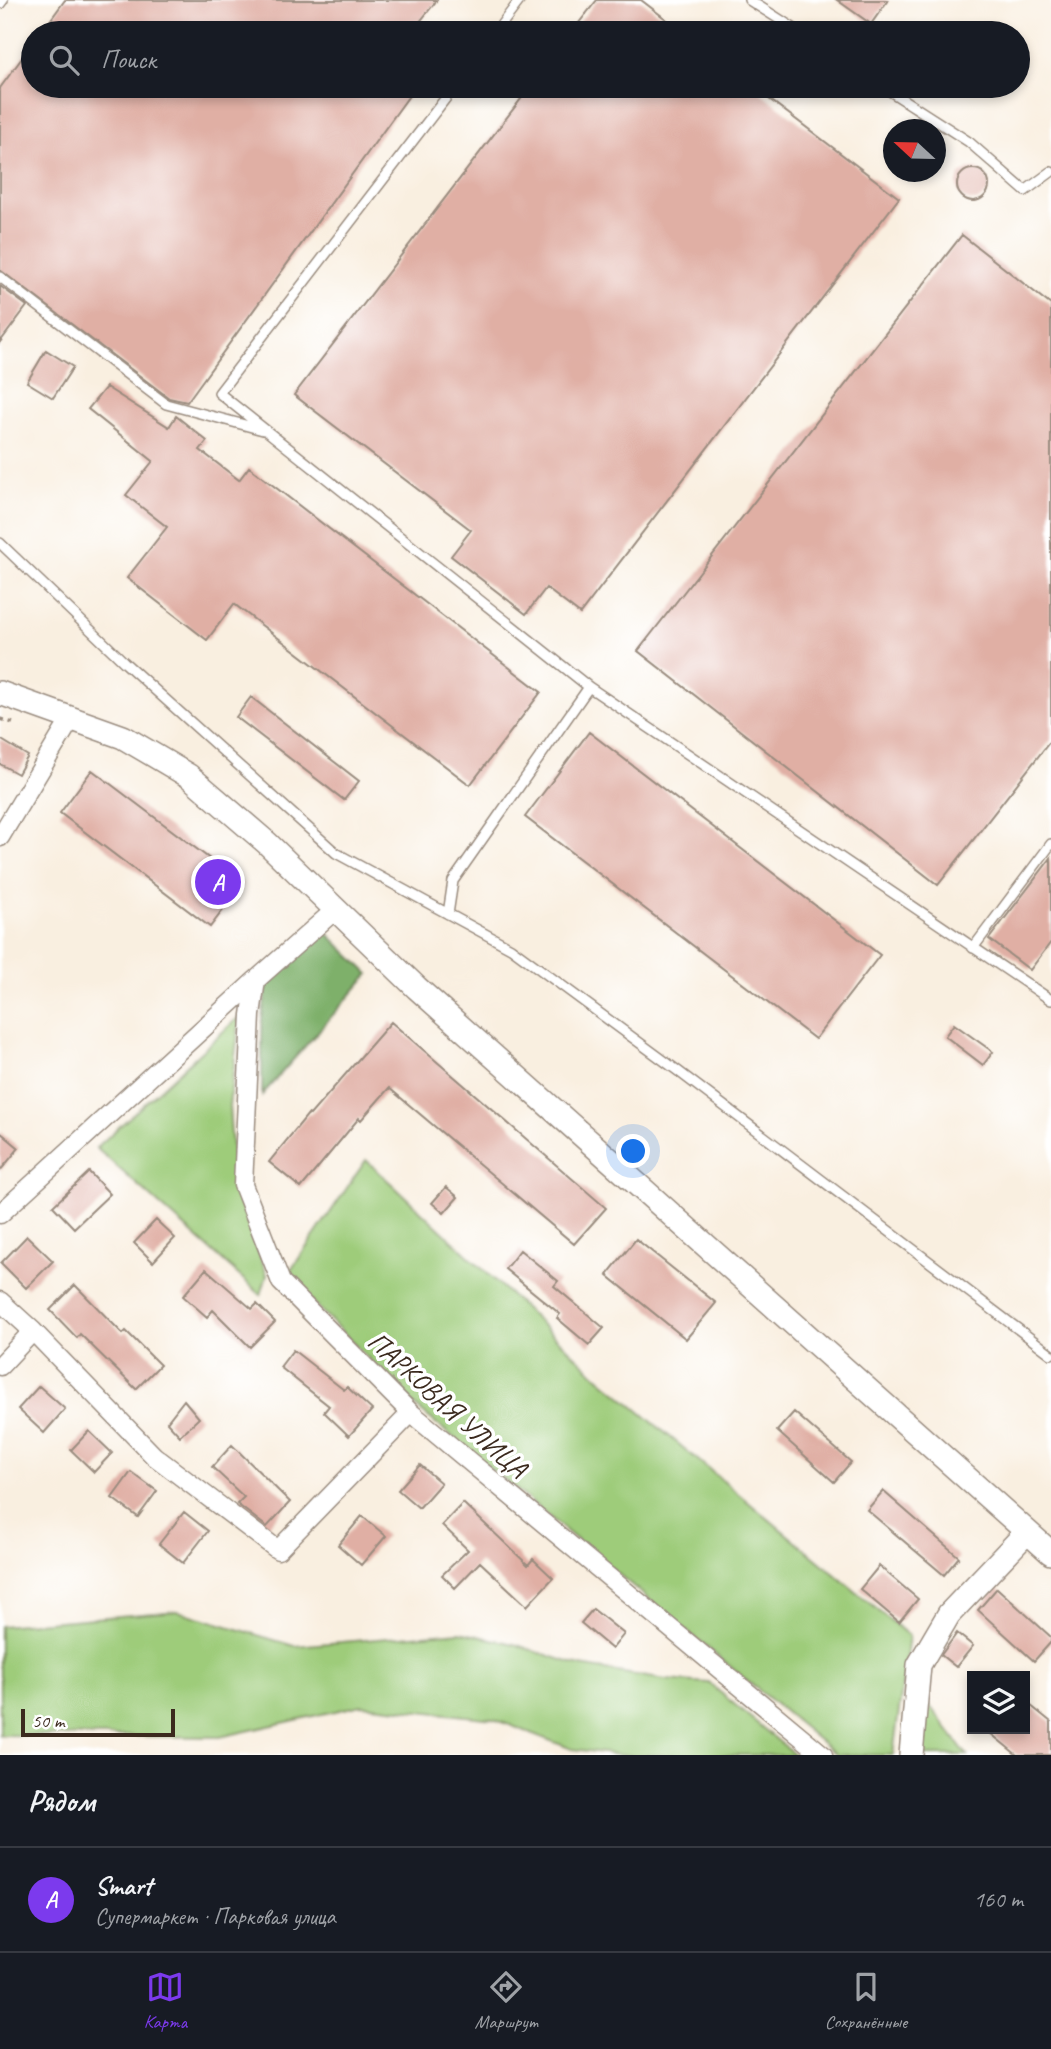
<!DOCTYPE html>
<html lang="ru">
<head>
<meta charset="utf-8">
<style>
  :root { --surface:#171b24; --page:#20242c; --text:#f1f3f6; --muted:#9ea1a6; --line:#363941; --accent:#7c3aed }
  body { margin:0; font-family:Caveat,sans-serif; background:var(--page); color:var(--text) }
  .controls { position:absolute; right:21px; bottom:21px; display:grid; overflow:hidden; border-radius:0px; box-shadow:0 4px 10px #0003 }
  .controls button { width:63px; height:63px; display:grid; place-items:center; padding:0; border:0; border-bottom:2px solid var(--line); background:var(--surface); color:var(--text); font:35px sans-serif }
  .compass { position:absolute; left:883px; top:119px; width:63px; height:63px; border-radius:50%; background:var(--surface); box-shadow:0 4px 10px #0003; rotate:292deg }
  .scale { position:absolute; left:21px; bottom:18px; width:154px; box-sizing:border-box; padding-left:7px; border:4px solid #3b2a1e; border-top:0; font-size:19px; line-height:24px; white-space:nowrap; color:#3b2a1e; -webkit-text-stroke:5px #fff; paint-order:stroke }
  .you { position:absolute; left:634px; top:1152px; width:24px; height:24px; margin:-18px; border:5px solid #fff; border-radius:50%; background:#1a73e8; box-shadow:0 0 0 10px #1a73e833 }
  .badge { display:grid; place-items:center; width:46px; height:46px; border-radius:50%; background:var(--accent); color:#fff; font-size:23px; font-weight:700 }
  .pin { position:absolute; translate:-50% -50%; border:4px solid #fff; box-shadow:0 2px 7px #0006 }
  .list { margin:0; padding:0; list-style:none }
  h2 { display:flex; justify-content:space-between; align-items:center; height:91px; margin:0; padding:0 28px; font-size:30px }
  h2 small { font-size:23px; font-weight:400; color:var(--muted) }
  .list li { display:grid; grid-template-columns:46px 1fr auto; gap:21px; align-items:center; box-sizing:border-box; height:105px; padding:0 28px; border-top:2px solid var(--line) }
  .list b { display:block; font-size:26px; white-space:nowrap }
  .list p { margin:0; font-size:23px; white-space:nowrap; color:var(--muted) }
  .list em { font-size:23px; font-style:normal; color:var(--muted) }
  .icon { flex:none; width:38px; height:38px; fill:none; stroke:currentColor; stroke-width:2; stroke-linecap:round; stroke-linejoin:round }
  .map { position:relative; flex:none; width:1051px; height:1755px; overflow:hidden }
  .search { position:absolute; background:var(--surface); box-shadow:0 4px 10px #0003; left:21px; right:21px; top:21px; height:77px; display:flex; align-items:center; gap:18px; box-sizing:border-box; padding:0 24px; border-radius:38px; color:var(--muted); font-size:26px }
  .sheet { height:196px; background:var(--surface) }
  nav { display:flex; justify-content:space-around; align-items:center; box-sizing:border-box; height:98px; border-top:2px solid var(--line); background:var(--surface); font-size:19px; color:var(--muted) }
  nav a { display:grid; justify-items:center; gap:4px }
  nav .on { color:var(--accent) }
  .map>svg:first-child { display:block }
  .green { fill:#9ecc7a; stroke:#6c7b4c; stroke-width:2 }
  .forest { fill:#7eb06a; stroke:#5c6d44; stroke-width:2 }
  .building { fill:#e0afa4 }
  .lines { fill:none; stroke-linecap:round; stroke-linejoin:round }
  .service-casing { stroke:#9a8c7f; stroke-width:12 }
  .minor-casing { stroke:#9a8c7f; stroke-width:21 }
  .tertiary-casing { stroke:#9a8c7f; stroke-width:26 }
  .path { stroke:#9a8c7f; stroke-width:3.5; stroke-dasharray:5 5; stroke-linecap:butt }
  .service { stroke:#fff; stroke-width:9 }
  .minor { stroke:#fff; stroke-width:18 }
  .tertiary { stroke:#fff; stroke-width:23 }
  .labels { text-anchor:middle; stroke-width:7; stroke-linejoin:round; paint-order:stroke }
  .street-label { font-size:28px; fill:#3b2a1e; stroke:#fff }
</style>
</head>
<body>
<div class="map">
<svg width="1051" height="1755" viewBox="0 0 1051 1755">
  <rect width="100%" height="100%" fill="#fff"/>
  <filter id="ink" filterUnits="userSpaceOnUse"><feTurbulence type="fractalNoise" baseFrequency=".0143" numOctaves="2"/><feDisplacementMap in="SourceGraphic" scale="14" xChannelSelector="R" yChannelSelector="G"/><feConvolveMatrix kernelMatrix="1 2 1 2 8 2 1 2 1" color-interpolation-filters="sRGB"/></filter>
  <filter id="wash" filterUnits="userSpaceOnUse"><feTurbulence type="fractalNoise" baseFrequency=".00686" numOctaves="4" result="noise"/><feDisplacementMap in="SourceGraphic" scale="28" xChannelSelector="R" yChannelSelector="G"/><feGaussianBlur stdDeviation="1.57" result="paint"/><feColorMatrix in="noise" values="0 0 0 0 0 0 0 0 0 0 0 0 0 0 0 0 0 1.4 0 .05"/><feComposite in="paint" operator="in"/></filter>
  <g filter="url(#wash)">
    <rect width="100%" height="100%" fill="#f9efe0"/>
    <path class="green" d="M 240,1016 L 229,1106 L 235,1189 L 267,1275 L 261,1295 L 96,1148 Z
      M 366,1160 L 597,1376 L 909,1636 L 893,1755 L 837,1755 L 414,1405 L 287,1276 Z
      M 178,1611 L 294,1646 L 460,1632 L 514,1644 L 580,1666 L 666,1680 L 709,1683 L 795,1755 L 619,1755 L 572,1749 L 494,1719 L 362,1705 L 220,1737 L 0,1735 L 0,1626 Z
      M 926,1701 L 967,1755 L 923,1755 Z"/>
    <path class="forest" d="M 325,931 L 369,974 L 262,1095 L 262,1019 L 267,985 Z"/>
    <g id="blocks">
      <path class="building" d="M 65,0 L 437,0 L 411,33 L 41,33 Z
        M 597,0 L 641,0 L 684,33 L 571,33 Z
        M 837,0 L 888,0 L 871,24 Z
        M 33,43 L 33,86 L 416,86 L 187,402 L 169,398 L 0,270 L 0,88 Z
        M 531,86 L 752,86 L 899,198 L 580,614 L 546,588 L 526,614 L 451,556 L 471,530 L 294,395 Z
        M957 185a16 16 0 1 1 32 0a16 16 0 1 1-32 0Z
        M 962,235 L 1051,305 L 1051,740 L 938,885 L 638,651 Z
        M 0,286 L 27,306 L 0,342 Z
        M 46,350 L 73,367 L 53,398 L 27,382 Z
        M 106,387 L 169,427 L 176,416 L 207,441 L 200,450 L 239,480 L 249,467 L 541,692 L 470,785 L 234,604 L 207,640 L 127,578 L 167,527 L 126,495 L 153,461 L 88,409 Z
        M 251,697 L 359,781 L 344,800 L 236,717 Z
        M 589,732 L 880,955 L 815,1039 L 525,817 Z
        M 0,739 L 28,756 L 18,774 L 0,764 Z
        M 92,770 L 243,884 L 210,927 L 60,813 Z
        M 1051,858 L 1051,942 L 1030,970 L 989,939 Z
        M 391,1022 L 606,1208 L 574,1244 L 389,1088 L 361,1120 L 359,1118 L 301,1188 L 269,1162 L 308,1114 L 310,1115 Z
        M 954,1024 L 993,1052 L 983,1065 L 945,1036 Z
        M 0,1132 L 19,1148 L 0,1171 Z
        M 89,1172 L 110,1194 L 74,1228 L 53,1206 Z
        M 446,1187 L 458,1197 L 444,1213 L 432,1203 Z
        M 156,1220 L 175,1238 L 153,1262 L 134,1243 Z
        M 27,1236 L 53,1261 L 26,1288 L 1,1263 Z
        M 636,1239 L 716,1303 L 686,1339 L 607,1275 Z
        M 520,1250 L 558,1281 L 554,1286 L 604,1328 L 589,1345 L 557,1318 L 560,1314 L 505,1269 Z
        M 206,1269 L 252,1309 L 257,1304 L 275,1322 L 250,1347 L 213,1310 L 207,1317 L 183,1296 Z
        M 75,1285 L 123,1334 L 126,1331 L 160,1365 L 136,1389 L 80,1334 L 77,1338 L 50,1310 Z
        M 293,1350 L 344,1390 L 347,1387 L 372,1410 L 349,1436 L 324,1412 L 329,1406 L 280,1367 Z
        M 39,1386 L 65,1409 L 44,1433 L 18,1409 Z
        M 184,1400 L 199,1418 L 180,1436 L 167,1422 Z
        M 794,1412 L 851,1462 L 834,1482 L 777,1431 Z
        M 89,1431 L 112,1453 L 94,1472 L 71,1450 Z
        M 232,1445 L 290,1502 L 267,1527 L 237,1504 L 244,1497 L 212,1467 Z
        M 420,1465 L 441,1483 L 419,1508 L 398,1490 Z
        M 131,1472 L 157,1491 L 138,1517 L 112,1498 Z
        M 883,1491 L 959,1557 L 944,1575 L 867,1510 Z
        M 463,1503 L 528,1565 L 533,1559 L 553,1578 L 527,1606 L 480,1562 L 455,1588 L 442,1575 L 468,1550 L 442,1525 Z
        M 184,1512 L 208,1531 L 183,1563 L 159,1544 Z
        M 362,1516 L 386,1536 L 361,1565 L 338,1545 Z
        M 879,1566 L 918,1599 L 899,1622 L 860,1589 Z
        M 997,1588 L 1051,1637 L 1051,1642 L 1034,1661 L 978,1610 Z
        M 593,1609 L 624,1634 L 612,1649 L 581,1623 Z
        M 957,1633 L 973,1646 L 956,1667 L 941,1655 Z
        M 1025,1701 L 1051,1722 L 1051,1755 L 1017,1755 L 985,1729 L 1025,1729 Z"/>
    </g>
  </g>
  <g filter="url(#ink)">
    <use href="#blocks" fill-opacity="0" stroke="#9a8c7f" stroke-width="2"/>
    <g class="lines">
      <g class="service-casing">
        <path id="service" d="M 749,0 L 801,33
          M 0,4 L 3,0
          M 495,33 L 520,0
          M 882,86 L 969,142 L 1025,191 L 1051,172
          M 0,277 L 166,404 L 263,430
          M 0,543 L 124,662 L 336,853 L 511,948 L 678,1071 L 1051,1354
          M 589,687 L 1051,1000
          M 448,914 L 453,881 L 589,687 L 219,393 L 455,86
          M 973,948 L 1051,844"/>
      </g>
      <g class="minor-casing">
        <path id="minor" d="M 0,837 L 71,719
          M 335,910 L 256,980 L 251,1015 L 243,1185 L 281,1282 L 411,1413 L 823,1755
          M 0,1214 L 256,980
          M 0,1301 L 33,1331 L 154,1456 L 278,1550 L 411,1413
          M 0,1366 L 33,1331"/>
      </g>
      <g class="tertiary-casing">
        <path id="tertiary" d="M 0,693 L 123,737 L 189,776 L 267,843 L 417,988 L 1051,1553
          M 911,1755 L 919,1665 L 949,1614 L 1027,1532"/>
      </g>
      <path class="path" d="M 0,719 L 13,723"/>
      <use href="#service" class="service"/>
      <use href="#minor" class="minor"/>
      <use href="#tertiary" class="tertiary"/>
    </g>
  </g>
  <g class="labels">
    <g class="street-label">
      <text transform="translate(448 1404) rotate(42)" y="10">ПАРКОВАЯ УЛИЦА</text>
    </g>
  </g>
</svg>
<div class="controls">
<button><svg class="icon" aria-label="layers" viewBox="0 0 24 24"><path d="M12 4l9 5-9 5-9-5zM3 14l9 5 9-5"/></svg></button>
</div>
<svg class="compass" viewBox="-18 -18 36 36"><path d="M0-13l5 13h-10z" fill="#e53935"/><path d="M0 13l5-13h-10z" fill="#9ea1a6"/></svg>
<div class="scale">50 m</div>
<div class="you"></div>
<div class="pin badge" style="left:218px;top:882px">A</div>
<div class="search"><svg class="icon" aria-label="search" viewBox="0 0 24 24"><circle cx="10" cy="10" r="6"/><path d="M15 15l6 6"/></svg>Поиск</div>
</div>
<section class="sheet">
<h2>Рядом<small></small></h2>
<ul class="list">
<li><span class="badge">A</span><div><b>Smart</b><p>Супермаркет · Парковая улица</p></div><em>160 m</em></li>
</ul>
</section>
<nav>
<a class="on"><svg class="icon" aria-label="map" viewBox="0 0 24 24"><path d="M3 6l6-2 6 2 6-2v14l-6 2-6-2-6 2zM9 4v14M15 6v14"/></svg>Карта</a>
<a><svg class="icon" aria-label="directions" viewBox="0 0 24 24"><path d="M12 3l9 9-9 9-9-9zM9 14v-3h6M13 9l2 2-2 2"/></svg>Маршрут</a>
<a><svg class="icon" aria-label="saved" viewBox="0 0 24 24"><path d="M7 4h10v16l-5-4-5 4z"/></svg>Сохранённые</a>
</nav>
</body>
</html>
